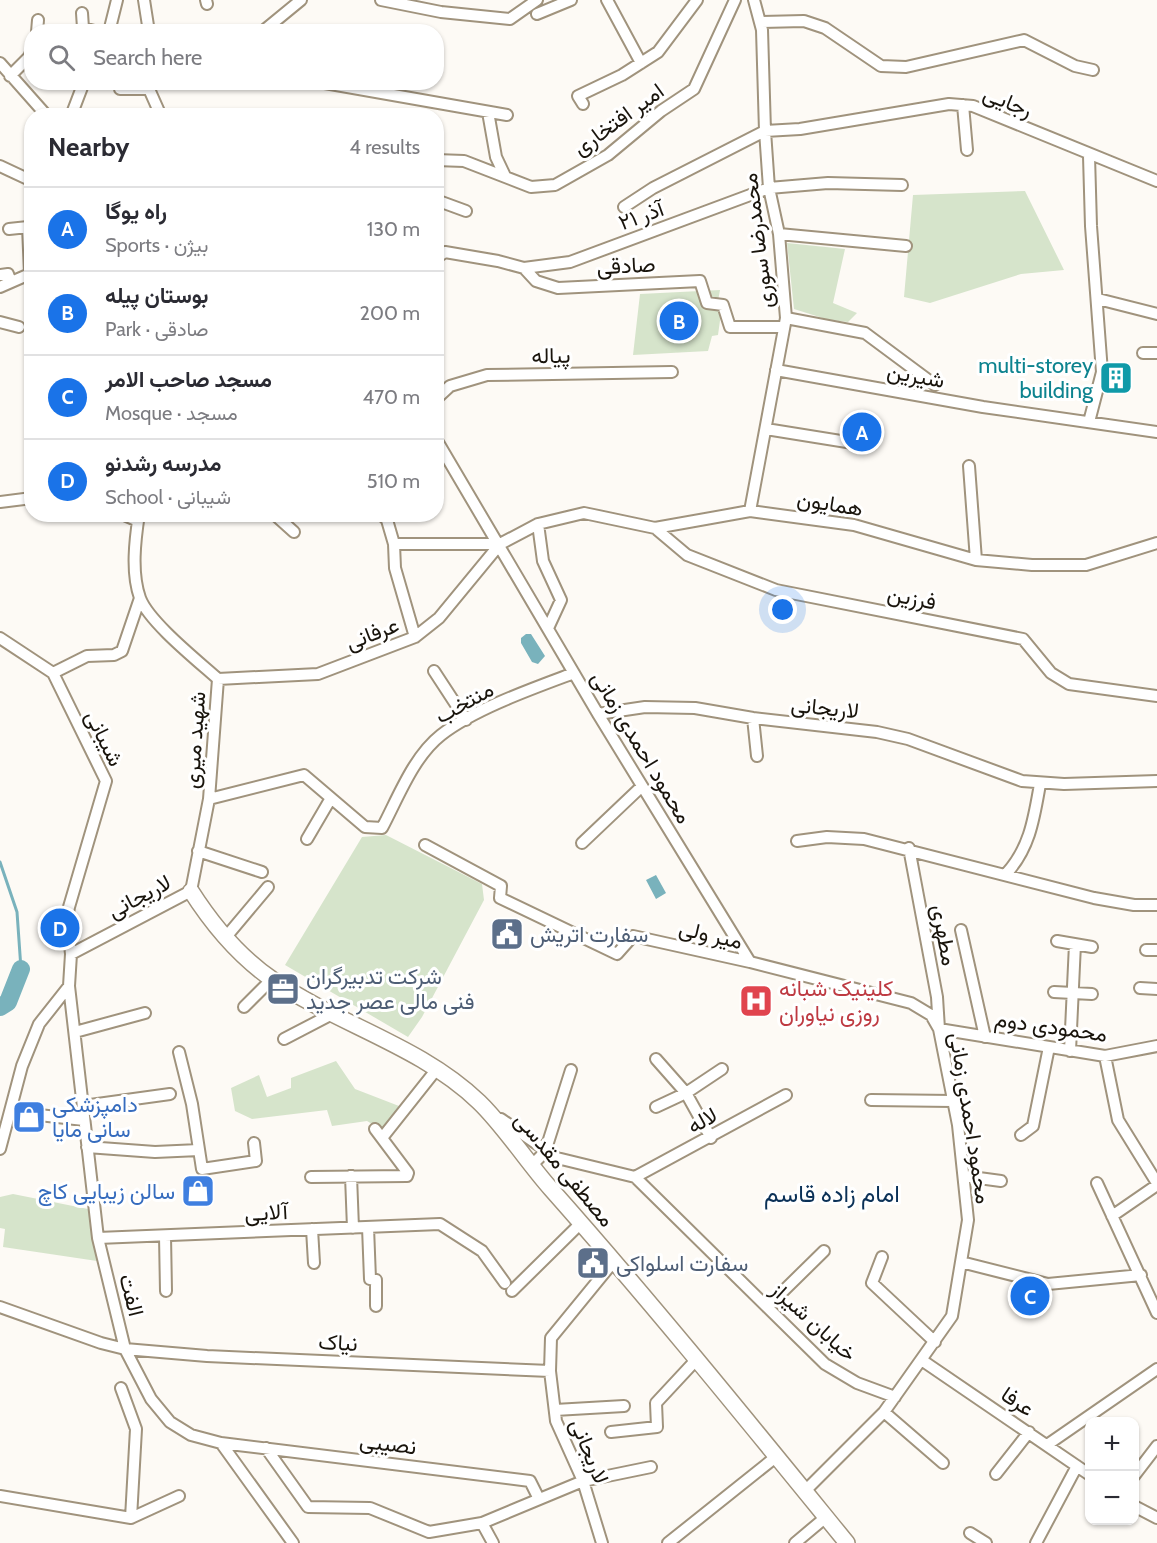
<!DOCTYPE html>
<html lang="en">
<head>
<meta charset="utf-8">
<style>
  :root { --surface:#fff; --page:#f2f2f3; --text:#2b2b33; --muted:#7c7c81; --line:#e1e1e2; --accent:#1a73e8 }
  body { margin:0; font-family:Cabin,Vazirmatn,sans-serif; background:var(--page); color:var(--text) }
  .controls { position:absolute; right:18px; bottom:18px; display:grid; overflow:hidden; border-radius:12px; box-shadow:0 2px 4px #0004 }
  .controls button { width:54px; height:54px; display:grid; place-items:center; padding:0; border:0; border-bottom:2px solid var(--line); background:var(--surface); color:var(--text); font:30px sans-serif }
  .you { position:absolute; left:783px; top:610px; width:21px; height:21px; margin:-15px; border:4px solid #fff; border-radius:50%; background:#1a73e8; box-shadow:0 0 0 9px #1a73e833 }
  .badge { display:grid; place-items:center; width:39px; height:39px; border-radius:50%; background:var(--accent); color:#fff; font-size:20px; font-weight:700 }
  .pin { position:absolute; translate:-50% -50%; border:3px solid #fff; box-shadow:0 2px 6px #0006 }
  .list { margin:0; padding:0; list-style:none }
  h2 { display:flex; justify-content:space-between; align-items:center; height:78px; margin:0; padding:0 24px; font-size:26px }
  h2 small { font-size:20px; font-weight:400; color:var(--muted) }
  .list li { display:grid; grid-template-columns:39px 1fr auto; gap:18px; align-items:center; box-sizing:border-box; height:84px; padding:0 24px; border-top:2px solid var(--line) }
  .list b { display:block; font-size:22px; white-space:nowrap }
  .list p { margin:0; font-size:20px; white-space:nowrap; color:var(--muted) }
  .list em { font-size:20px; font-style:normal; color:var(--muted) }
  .icon { flex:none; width:33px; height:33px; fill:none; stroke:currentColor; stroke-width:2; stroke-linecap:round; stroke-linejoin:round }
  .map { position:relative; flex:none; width:1157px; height:1543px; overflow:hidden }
  .search { position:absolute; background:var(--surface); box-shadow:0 2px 4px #0004; left:24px; top:24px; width:420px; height:66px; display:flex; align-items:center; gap:15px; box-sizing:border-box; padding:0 21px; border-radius:24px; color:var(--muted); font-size:22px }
  .panel { position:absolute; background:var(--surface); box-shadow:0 2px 4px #0004; left:24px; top:108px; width:420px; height:414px; border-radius:24px }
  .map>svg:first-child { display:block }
  .green { fill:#d6e4cb }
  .water { fill:#79b2bc }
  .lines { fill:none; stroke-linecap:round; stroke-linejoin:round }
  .stream { stroke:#79b2bc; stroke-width:3 }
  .river { stroke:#79b2bc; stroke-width:18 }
  .street-casing { stroke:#a0937d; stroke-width:14 }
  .secondary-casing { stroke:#a0937d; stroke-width:18 }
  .street { stroke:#fff; stroke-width:10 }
  .secondary { stroke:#fff; stroke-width:15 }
  .labels { text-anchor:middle; stroke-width:6; stroke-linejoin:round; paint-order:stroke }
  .street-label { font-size:22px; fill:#19140c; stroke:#fff }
  .culture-label { font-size:22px; fill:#0d838f; stroke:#fff; text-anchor:end }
  .service-label { font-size:22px; fill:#4e5e75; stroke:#fff; text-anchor:start }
  .health-label { font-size:22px; fill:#be3a42; stroke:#fff; text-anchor:start }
  .shop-label { font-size:22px; fill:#366cbe; stroke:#fff; text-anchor:start }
  .neighbourhood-label { font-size:24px; fill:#0b3157; stroke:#fff }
</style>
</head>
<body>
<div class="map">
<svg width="1157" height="1543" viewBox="0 0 1157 1543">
  <rect width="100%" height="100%" fill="#fdfaf5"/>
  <path class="green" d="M 1025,191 L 1064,270 L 1021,274 L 930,303 L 904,297 L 913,195 Z
    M 787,243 L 845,249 L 833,303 L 857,313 L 848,322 L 829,320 L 794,309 Z
    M 720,290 L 718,301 L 722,306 L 718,335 L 712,336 L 708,351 L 633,355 L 640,294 Z
    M 386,835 L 482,884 L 484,900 L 422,1017 L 408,1037 L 285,965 L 362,837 Z
    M 336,1061 L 355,1089 L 399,1106 L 382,1130 L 367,1121 L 332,1126 L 327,1110 L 252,1119 L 235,1111 L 231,1088 L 259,1075 L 267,1097 L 291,1088 L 291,1078 Z
    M 13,1194 L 88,1209 L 97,1261 L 3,1247 L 5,1229 L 0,1228 L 0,1197 Z"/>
  <path class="water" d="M 526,634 L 531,634 L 545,656 L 538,664 L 532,662 L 521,643 L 521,638 Z
    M 656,875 L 666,893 L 656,899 L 646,880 Z"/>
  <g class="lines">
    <path class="stream" d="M 0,862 L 17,912 L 21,969"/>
    <path class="river" d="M 0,1007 L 8,1002 L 21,969"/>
    <g class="street-casing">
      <path id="street" d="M 144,0 L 149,32
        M 206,0 L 207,4
        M 381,0 L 441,12 L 510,19 L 537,0
        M 607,0 L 641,63
        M 82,13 L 83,28 L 98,32
        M 537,14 L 571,0
        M 760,22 L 804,21 L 825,28 L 881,66 L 906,67 L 1024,40 L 1075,66 L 1093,70
        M 37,32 L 38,20
        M 109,32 L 117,0
        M 262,32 L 301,0
        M 0,63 L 47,116
        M 10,76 L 29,57 L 32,50
        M 149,82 L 149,89 L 161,116
        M 319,82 L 507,115
        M 120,89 L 149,89
        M 583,104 L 578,96 L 622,75 L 658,52 L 697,0
        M 963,105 L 967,150
        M 488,112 L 496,157 L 505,176
        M 71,116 L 84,82
        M 436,160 L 464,161 L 531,187 L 555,185 L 608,155 L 661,111 L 694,89 L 735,0
        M 0,166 L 32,181
        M 436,200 L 466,211
        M 624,207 L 653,188 L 765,131 L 800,129 L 949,104 L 973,106 L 1157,181
        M 9,229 L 28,227 L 30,273
        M 779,234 L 906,246
        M 436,258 L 445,252 L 498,261 L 524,268 L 536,281 L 558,288 L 700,281 L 707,303 L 723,305 L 730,327 L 784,327
        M 524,268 L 570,262 L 769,188 L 828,183 L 902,185
        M 0,275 L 8,274 L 11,282
        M 0,287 L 32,273
        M 1098,299 L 1157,314
        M 786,318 L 865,333 L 935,385
        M 0,322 L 19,327
        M 1143,353 L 1157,353
        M 776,370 L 983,407 L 1157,432
        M 436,399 L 450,386 L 487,375 L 672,372
        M 1089,422 L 1102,372 L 1091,226 L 1089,156
        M 766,429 L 853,443
        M 436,439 L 598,714 L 750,962 L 911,1003 L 931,1015 L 939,1029 L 958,1125 L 968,1220 L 952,1316 L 884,1412 L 805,1491
        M 969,466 L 976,560
        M 0,502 L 32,498
        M 750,511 L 786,318 L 779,234 L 769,188 L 765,131 L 762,30 L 754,0
        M 122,514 L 138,521
        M 139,514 C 135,540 131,573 140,598 C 149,622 198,661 218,679 L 209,799 L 191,891 L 71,954 L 69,986 L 98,1238 L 125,1349 L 151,1399 L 170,1422 L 191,1435 L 221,1443 L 293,1543
        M 274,514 L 294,532
        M 381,514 L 387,520 L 394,544 L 500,544
        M 538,524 L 543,561 L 561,600 L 549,626
        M 655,528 L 687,555 L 776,590 L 1023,639 L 1051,673 L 1069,684 L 1157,696
        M 394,544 L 395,568 L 415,637
        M 0,638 L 53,673 L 106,781 L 69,907 L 67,920 L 71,954
        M 434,671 L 466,720
        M 53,673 L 87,656 L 114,655 L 122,651 L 140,598
        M 218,679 L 318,674 L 415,637 L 439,618 L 500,544 L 538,524 L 584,513 L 655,528 L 750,511 L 854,525 L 976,560 L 1032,565 L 1086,565 L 1157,543
        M 598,714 L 645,707 L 695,708 L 753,718 L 877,732 L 908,739 L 1022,781 L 1064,784 L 1157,781
        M 753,718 L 757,756
        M 209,799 L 304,775 L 365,827 L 382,828 C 398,798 413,757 441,735 C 474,709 534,688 574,673
        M 307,839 L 331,798
        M 797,841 L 827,837 L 864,839 L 1094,898 L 1134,905 L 1157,905
        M 582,843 L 642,786
        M 425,845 L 501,886 L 500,898 L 617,954 L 633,936 L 750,962
        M 909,848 L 937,997 L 939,1029 L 1105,1056 L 1157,1046
        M 198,851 L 262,872
        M 1006,874 C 1030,848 1034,818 1040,784
        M 961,930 L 985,1037
        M 226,937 L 268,887
        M 1057,941 L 1092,947
        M 1146,950 L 1157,950
        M 1140,988 L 1157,989
        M 1054,992 L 1092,994
        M 244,1007 L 272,979
        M 75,1032 L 145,1013
        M 284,1039 L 332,1014
        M 1070,1051 L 1075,944
        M 179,1052 L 192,1104 L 202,1169 L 256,1161 L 254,1143
        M 1105,1056 L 1118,1120 L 1157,1183
        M 656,1059 L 686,1093 L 711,1138
        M 871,1100 L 953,1101
        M 83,1106 L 170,1094
        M 656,1107 L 686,1093 L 722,1069
        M 12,1112 L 84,1120
        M 501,1119 L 557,1158 L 635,1177 L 825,1364 L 857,1383 L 895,1397
        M 1021,1135 L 1033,1126 L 1049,1047
        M 382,1138 L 436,1070
        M 87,1147 L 155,1152 L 199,1150
        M 0,1149 L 22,1066 L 39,1024 L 69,986
        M 531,1166 L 545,1152 L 571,1070
        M 351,1176 L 353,1228
        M 964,1176 L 1001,1181
        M 311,1177 L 407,1176 L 408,1173 L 375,1129
        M 635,1177 L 786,1095
        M 1097,1183 L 1157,1313
        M 1112,1216 L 1157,1185
        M 368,1227 L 370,1279 L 376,1280 L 376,1306
        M 312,1229 L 314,1263
        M 165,1236 L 166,1291
        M 98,1238 L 440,1224 L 482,1251 L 505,1283
        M 882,1257 L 872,1283 L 935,1342
        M 961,1262 L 1048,1284 L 1141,1275
        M 512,1291 L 581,1223
        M 0,1307 L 101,1343 L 125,1349 L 207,1356 L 550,1371
        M 767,1307 L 824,1251
        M 923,1361 L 1090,1475
        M 555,1410 L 624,1406
        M 884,1412 L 943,1463
        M 611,1432 L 657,1427 L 656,1403 L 696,1360
        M 221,1443 L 530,1481 L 539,1499
        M 1047,1445 L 1157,1369
        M 266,1448 L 308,1507 L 370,1508 L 429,1532 L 482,1523 L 583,1481 L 651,1467
        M 996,1474 L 1029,1432
        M 1134,1476 L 1157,1446
        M 0,1496 L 131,1518 L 136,1429 L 121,1388
        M 1134,1506 L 1157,1518
        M 131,1518 L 179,1496
        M 482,1523 L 493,1543
        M 970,1533 L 986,1543
        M 602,1543 L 583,1481 L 556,1421 L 550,1371 L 551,1338 L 614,1261
        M 668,1543 L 777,1456
        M 795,1543 L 826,1517
        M 1036,1543 L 1077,1466"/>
    </g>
    <g class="secondary-casing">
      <path id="secondary" d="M 191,891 C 212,924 241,958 273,980 C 339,1025 421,1046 479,1102 C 504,1126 527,1162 551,1189 C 653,1304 750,1424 847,1543"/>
    </g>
    <use href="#street" class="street"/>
    <use href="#secondary" class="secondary"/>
  </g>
  <defs>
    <g id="building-square" transform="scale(1.725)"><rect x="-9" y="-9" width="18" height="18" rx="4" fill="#0f9aa8" stroke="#fff"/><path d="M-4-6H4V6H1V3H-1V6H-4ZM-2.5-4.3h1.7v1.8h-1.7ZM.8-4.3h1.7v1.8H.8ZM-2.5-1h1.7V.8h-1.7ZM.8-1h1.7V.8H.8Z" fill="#fff"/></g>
    <g id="civic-square" transform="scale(1.725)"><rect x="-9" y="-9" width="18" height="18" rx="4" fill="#5c6f8a" stroke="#fff"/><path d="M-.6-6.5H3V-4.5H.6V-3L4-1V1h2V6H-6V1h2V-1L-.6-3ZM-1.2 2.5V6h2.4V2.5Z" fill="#fff"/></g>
    <g id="office-square" transform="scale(1.725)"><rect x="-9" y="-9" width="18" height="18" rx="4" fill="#5c6f8a" stroke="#fff"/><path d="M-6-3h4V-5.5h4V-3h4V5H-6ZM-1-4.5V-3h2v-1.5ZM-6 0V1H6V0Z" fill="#fff"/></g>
    <g id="hospital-square" transform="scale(1.725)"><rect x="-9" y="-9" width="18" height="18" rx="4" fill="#e0444e" stroke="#fff"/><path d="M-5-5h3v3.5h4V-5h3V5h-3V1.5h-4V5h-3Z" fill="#fff"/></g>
    <g id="shop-square" transform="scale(1.725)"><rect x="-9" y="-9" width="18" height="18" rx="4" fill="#3f7fe0" stroke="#fff"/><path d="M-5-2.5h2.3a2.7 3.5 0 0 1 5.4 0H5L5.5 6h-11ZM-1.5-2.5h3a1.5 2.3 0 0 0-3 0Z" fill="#fff"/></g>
  </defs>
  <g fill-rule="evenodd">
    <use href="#building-square" x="1116" y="378"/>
    <use href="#civic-square" x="507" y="934"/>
    <use href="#office-square" x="283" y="989"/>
    <use href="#hospital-square" x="756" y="1001"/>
    <use href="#shop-square" x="29" y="1117"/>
    <use href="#shop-square" x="198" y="1191"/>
    <use href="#civic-square" x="593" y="1263"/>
  </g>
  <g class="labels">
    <g class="street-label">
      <text transform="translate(1008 101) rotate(22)" y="8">رجایی</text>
      <text transform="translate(618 119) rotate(-36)" y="8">امیر افتخاری</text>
      <text transform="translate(641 215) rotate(-20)" y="8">۲۱ آذر</text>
      <text transform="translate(757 241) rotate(-97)" y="8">محمدرضا سوری</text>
      <text transform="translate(626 265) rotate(-3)" y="8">صادقی</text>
      <text transform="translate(551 355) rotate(-1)" y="8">پیاله</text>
      <text transform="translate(916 375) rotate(10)" y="8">شیرین</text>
      <text transform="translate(830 503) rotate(9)" y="8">همایون</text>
      <text transform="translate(912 597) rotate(11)" y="8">فرزین</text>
      <text transform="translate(372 633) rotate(-21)" y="8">عرفانی</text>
      <text transform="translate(464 702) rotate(-29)" y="8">منتخب</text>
      <text transform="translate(825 707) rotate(6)" y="8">لاریجانی</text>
      <text transform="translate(105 738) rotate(64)" y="8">شیبانی</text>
      <text transform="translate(194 740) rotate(-86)" y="8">شهید میری</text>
      <text transform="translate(642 747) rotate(59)" y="8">محمود احمدی زمانی</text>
      <text transform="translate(139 896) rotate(-28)" y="8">لاریجانی</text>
      <text transform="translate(711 934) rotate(13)" y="8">میر ولی</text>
      <text transform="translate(945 935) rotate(80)" y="8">مطهری</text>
      <text transform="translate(1051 1026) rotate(8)" y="8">محمودی دوم</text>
      <text transform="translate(971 1118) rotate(81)" y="8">محمود احمدی زمانی</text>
      <text transform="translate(702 1120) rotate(-29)" y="8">لاله</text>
      <text transform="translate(565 1169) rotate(50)" y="8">مصطفی مقدسی</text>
      <text transform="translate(266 1212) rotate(-3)" y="8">آلایی</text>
      <text transform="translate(132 1295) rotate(76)" y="8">الفت</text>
      <text transform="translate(814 1321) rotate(42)" y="8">خیابان شیراز</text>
      <text transform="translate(338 1342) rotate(3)" y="8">نیاک</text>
      <text transform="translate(1018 1401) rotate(34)" y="8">عرفا</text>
      <text transform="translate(388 1443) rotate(7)" y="8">نصیبی</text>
      <text transform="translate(590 1451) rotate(68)" y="8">لاریجانی</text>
    </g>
    <g class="culture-label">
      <text x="1093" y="373">multi-storey<tspan x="1093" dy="25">building</tspan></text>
    </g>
    <g class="service-label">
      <text x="530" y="942">سفارت اتریش</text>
      <text x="306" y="984">شرکت تدبیرگران<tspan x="306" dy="25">فنی مالی عصر جدید</tspan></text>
      <text x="616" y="1271">سفارت اسلواکی</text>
    </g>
    <g class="health-label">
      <text x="779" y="996">کلینیک شبانه<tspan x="779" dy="25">روزی نیاوران</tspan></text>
    </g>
    <g class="shop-label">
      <text x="52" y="1112">دامپزشکی<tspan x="52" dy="25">سانی مایا</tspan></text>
      <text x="175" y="1199" text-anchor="end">سالن زیبایی کاچ</text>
    </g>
    <g class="neighbourhood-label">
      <text x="832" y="1202">امام زاده قاسم</text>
    </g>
  </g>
</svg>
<div class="controls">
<button>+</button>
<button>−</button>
</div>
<div class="you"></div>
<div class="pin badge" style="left:862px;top:432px">A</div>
<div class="pin badge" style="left:679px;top:321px">B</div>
<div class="pin badge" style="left:1030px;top:1296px">C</div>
<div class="pin badge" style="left:60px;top:928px">D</div>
<div class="search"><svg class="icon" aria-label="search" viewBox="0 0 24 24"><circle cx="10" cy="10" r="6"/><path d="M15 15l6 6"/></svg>Search here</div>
<section class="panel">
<h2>Nearby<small>4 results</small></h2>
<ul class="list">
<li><span class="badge">A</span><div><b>راه یوگا</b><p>Sports · بیژن</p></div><em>130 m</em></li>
<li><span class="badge">B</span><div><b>بوستان پیله</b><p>Park · صادقی</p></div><em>200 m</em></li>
<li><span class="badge">C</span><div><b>مسجد صاحب الامر</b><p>Mosque · مسجد</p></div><em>470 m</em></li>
<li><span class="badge">D</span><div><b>مدرسه رشدنو</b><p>School · شیبانی</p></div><em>510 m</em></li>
</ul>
</section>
</div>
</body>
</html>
